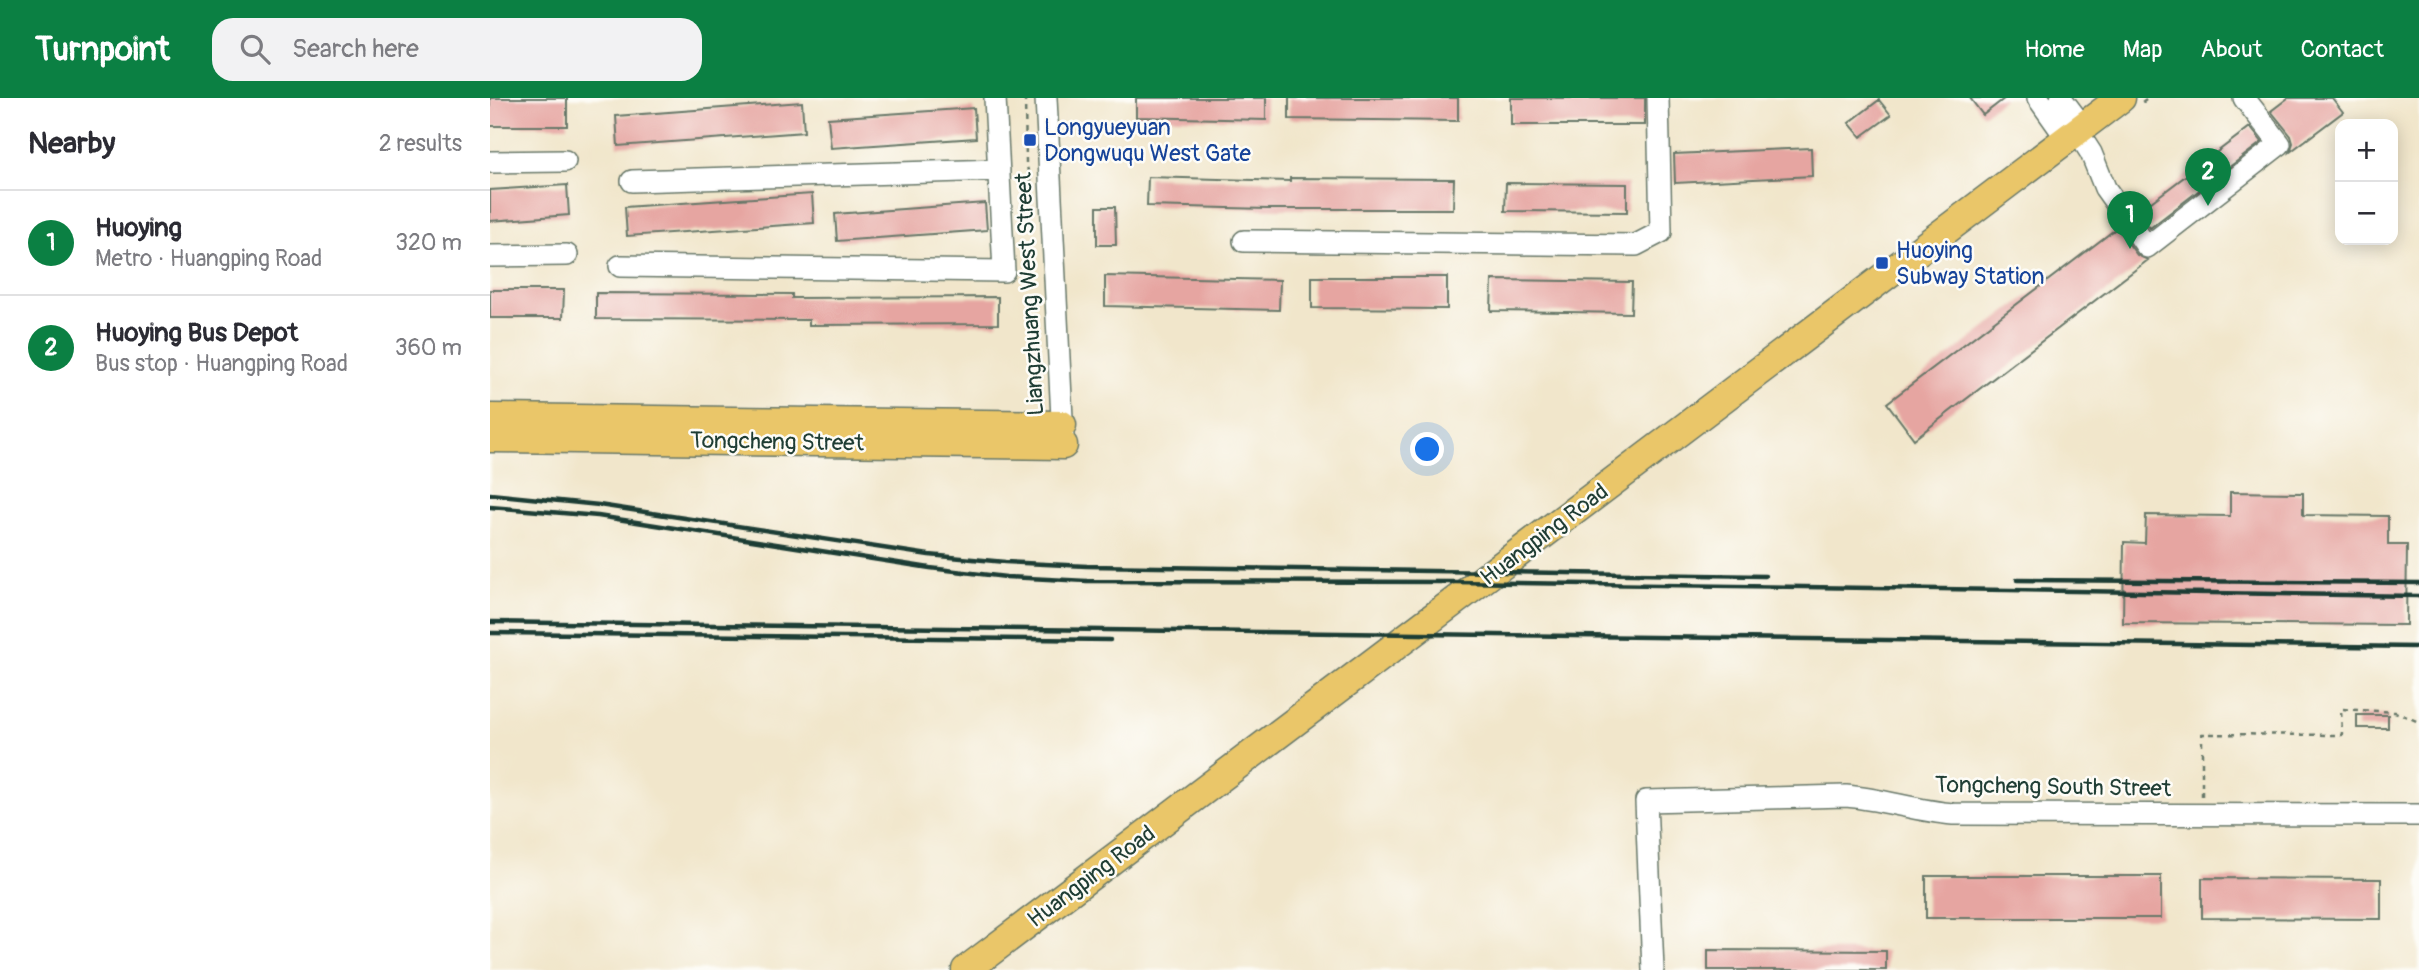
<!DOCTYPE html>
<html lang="en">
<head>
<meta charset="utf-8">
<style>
  :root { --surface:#fff; --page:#f2f2f3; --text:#2b2b33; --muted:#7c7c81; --line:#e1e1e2; --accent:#0b8043 }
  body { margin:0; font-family:Pangolin,sans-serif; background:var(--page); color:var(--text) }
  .controls { position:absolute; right:21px; top:21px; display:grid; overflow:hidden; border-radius:14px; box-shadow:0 4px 18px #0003 }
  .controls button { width:63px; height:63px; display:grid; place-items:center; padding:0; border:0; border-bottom:2px solid var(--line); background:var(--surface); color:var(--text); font:35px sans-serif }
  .you { position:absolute; left:938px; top:352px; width:24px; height:24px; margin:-18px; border:5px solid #fff; border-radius:50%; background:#1a73e8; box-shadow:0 0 0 10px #1a73e833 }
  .badge { display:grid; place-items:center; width:46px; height:46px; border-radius:50%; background:var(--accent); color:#fff; font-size:23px; font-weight:700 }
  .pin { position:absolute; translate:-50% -58px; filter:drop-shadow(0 2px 4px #0008) }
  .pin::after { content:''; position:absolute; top:37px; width:24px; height:21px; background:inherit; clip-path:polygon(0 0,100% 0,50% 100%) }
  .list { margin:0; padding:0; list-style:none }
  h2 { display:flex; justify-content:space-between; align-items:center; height:91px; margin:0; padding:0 28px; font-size:30px }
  h2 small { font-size:23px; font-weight:400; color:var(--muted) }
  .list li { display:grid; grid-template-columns:46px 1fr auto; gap:21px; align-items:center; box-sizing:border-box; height:105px; padding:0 28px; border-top:2px solid var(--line) }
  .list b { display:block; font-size:26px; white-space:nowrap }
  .list p { margin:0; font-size:23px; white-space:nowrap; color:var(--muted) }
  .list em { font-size:23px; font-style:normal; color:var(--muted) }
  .icon { flex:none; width:38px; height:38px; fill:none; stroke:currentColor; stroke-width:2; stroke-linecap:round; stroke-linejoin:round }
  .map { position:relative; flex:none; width:1929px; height:872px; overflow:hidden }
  header { display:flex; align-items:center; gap:42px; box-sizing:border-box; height:98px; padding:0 35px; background:var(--accent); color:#fff }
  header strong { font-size:33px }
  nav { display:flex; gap:38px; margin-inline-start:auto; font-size:24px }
  .search { width:490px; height:63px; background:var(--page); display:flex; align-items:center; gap:18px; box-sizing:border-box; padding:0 24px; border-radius:21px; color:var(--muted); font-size:26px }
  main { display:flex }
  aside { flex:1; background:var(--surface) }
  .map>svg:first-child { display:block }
  .building { fill:#e6a5a1 }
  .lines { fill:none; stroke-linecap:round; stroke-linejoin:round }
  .minor-casing { stroke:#687869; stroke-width:24 }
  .major-casing { stroke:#687869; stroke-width:31 }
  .path { stroke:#687869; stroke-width:2.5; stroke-dasharray:5 5; stroke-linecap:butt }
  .minor { stroke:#fff; stroke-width:21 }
  .major { stroke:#eac669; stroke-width:28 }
  .rail { stroke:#1f3d34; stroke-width:4.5 }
  .transit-dot { fill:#1a4fb4; stroke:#fdfcf7; stroke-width:2.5 }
  .labels { text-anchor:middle; stroke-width:5; stroke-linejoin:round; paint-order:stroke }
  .transit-label { font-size:23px; fill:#164399; stroke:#fdfcf7; text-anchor:start }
  .street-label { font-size:23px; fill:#1f3d34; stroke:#fdfcf7 }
</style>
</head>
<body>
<header>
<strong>Turnpoint</strong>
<div class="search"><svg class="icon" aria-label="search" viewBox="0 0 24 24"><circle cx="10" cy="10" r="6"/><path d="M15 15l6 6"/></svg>Search here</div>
<nav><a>Home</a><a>Map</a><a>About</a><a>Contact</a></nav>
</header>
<main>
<aside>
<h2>Nearby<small>2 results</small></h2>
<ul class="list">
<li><span class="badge">1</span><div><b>Huoying</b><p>Metro · Huangping Road</p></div><em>320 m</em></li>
<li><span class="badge">2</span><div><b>Huoying Bus Depot</b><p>Bus stop · Huangping Road</p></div><em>360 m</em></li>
</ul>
</aside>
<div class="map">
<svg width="1929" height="872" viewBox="0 0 1929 872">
  <rect width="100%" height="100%" fill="#fdfcf7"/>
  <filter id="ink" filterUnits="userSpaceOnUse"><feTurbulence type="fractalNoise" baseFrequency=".0143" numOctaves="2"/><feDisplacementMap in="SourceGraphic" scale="14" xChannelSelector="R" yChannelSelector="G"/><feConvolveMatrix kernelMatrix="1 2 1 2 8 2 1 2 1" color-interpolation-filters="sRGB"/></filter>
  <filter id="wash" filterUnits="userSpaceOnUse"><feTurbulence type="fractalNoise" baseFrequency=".00686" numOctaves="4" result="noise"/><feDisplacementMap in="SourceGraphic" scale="28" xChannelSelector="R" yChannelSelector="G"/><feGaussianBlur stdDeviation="1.57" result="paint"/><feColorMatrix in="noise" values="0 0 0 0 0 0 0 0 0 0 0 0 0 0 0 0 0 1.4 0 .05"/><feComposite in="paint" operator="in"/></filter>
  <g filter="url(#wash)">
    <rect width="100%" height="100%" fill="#f1e6cb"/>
    <g id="blocks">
      <path class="building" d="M 0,0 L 77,0 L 77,28 L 0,28 Z
        M 646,0 L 776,0 L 776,22 L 646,19 Z
        M 799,0 L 968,0 L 968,23 L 799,21 Z
        M 1021,0 L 1155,0 L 1155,27 L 1021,27 Z
        M 1480,0 L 1515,0 L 1493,17 Z
        M 1798,0 L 1842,0 L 1853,14 L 1800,54 L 1803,45 L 1801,38 L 1781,13 Z
        M 1389,2 L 1401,17 L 1371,39 L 1359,25 Z
        M 312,4 L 314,34 L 128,48 L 126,18 Z
        M 484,10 L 486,40 L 341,50 L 338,20 Z
        M 1760,29 L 1772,44 L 1660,130 L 1648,114 Z
        M 1321,50 L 1322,78 L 1185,85 L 1184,56 Z
        M 658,79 L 800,83 L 800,80 L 964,81 L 963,111 L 778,111 L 657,108 Z
        M 1016,85 L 1137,86 L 1137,114 L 1015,113 Z
        M 77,87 L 79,117 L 0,123 L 0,92 Z
        M 322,96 L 324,125 L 137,138 L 135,109 Z
        M 495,105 L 497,132 L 347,143 L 345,116 Z
        M 607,109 L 625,109 L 626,147 L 607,147 Z
        M 1627,130 L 1647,157 L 1658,162 L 1424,341 L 1397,305 Z
        M 615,178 L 790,182 L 789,212 L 615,208 Z
        M 822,179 L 957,179 L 957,211 L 822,210 Z
        M 1002,182 L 1142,184 L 1141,215 L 1001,213 Z
        M 0,192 L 74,192 L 73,220 L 0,220 Z
        M 106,195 L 302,196 L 302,200 L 508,199 L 508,226 L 319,227 L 319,222 L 106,221 Z
        M 1740,394 L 1813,395 L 1813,417 L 1898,418 L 1898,447 L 1917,447 L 1916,527 L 1633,525 L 1634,444 L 1655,445 L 1656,417 L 1740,418 Z
        M 1867,617 L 1898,617 L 1898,630 L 1867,630 Z
        M 1436,778 L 1671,778 L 1671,820 L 1436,820 Z
        M 1712,780 L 1891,781 L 1891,821 L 1712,820 Z
        M 1218,852 L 1396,853 L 1396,872 L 1218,872 Z"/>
    </g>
  </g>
  <g filter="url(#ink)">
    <use href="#blocks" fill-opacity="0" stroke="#687869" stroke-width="2"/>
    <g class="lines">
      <g class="minor-casing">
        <path id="minor" d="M 556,0 L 573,340
          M 1548,0 L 1577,41 L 1592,41
          M 1571,0 L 1593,29 L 1592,41
          M 1592,41 L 1601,55 L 1615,90 L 1657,149 L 1790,46 L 1754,0
          M 0,64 L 75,63
          M 142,83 L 509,72
          M 754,143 L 1146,147 L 1171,134 L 1168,0
          M 0,158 L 77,157
          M 130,168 L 514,173 L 505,0
          M 1163,872 L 1156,703 L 1356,698 C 1392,701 1427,713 1463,716 L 1929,717"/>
      </g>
      <g class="major-casing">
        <path id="major" d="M 0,320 L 572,327
          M 0,340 L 573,347
          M 476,872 L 1631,0"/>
      </g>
      <path class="path" d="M 535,0 L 536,65 L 541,84
        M 1652,5 L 1659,0
        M 1712,698 L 1712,636 L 1852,637 L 1851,611 L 1905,614 L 1929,624"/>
      <use href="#minor" class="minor"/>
      <use href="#major" class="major"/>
      <path class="rail" d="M 0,396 L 109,407 L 439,457 L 515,464 L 597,468 L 1275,478
        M 0,409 L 108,418 L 440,470 L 516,479 L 597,483 L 965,484 L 1929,498
        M 1527,482 L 1929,485
        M 0,524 L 1929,549
        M 0,535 L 620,542"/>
    </g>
  </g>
  <g class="transit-dot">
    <rect x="533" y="35" width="14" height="14" rx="3.5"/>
    <rect x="1385" y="158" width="14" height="14" rx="3.5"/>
  </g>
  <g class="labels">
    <g class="transit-label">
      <text x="554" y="37">Longyueyuan<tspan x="554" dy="26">Dongwuqu West Gate</tspan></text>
      <text x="1406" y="160">Huoying<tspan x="1406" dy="26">Subway Station</tspan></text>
    </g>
    <g class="street-label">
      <text transform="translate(539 196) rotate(-93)" y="8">Liangzhuang West Street</text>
      <text transform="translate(287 343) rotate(1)" y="8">Tongcheng Street</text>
      <text transform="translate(1054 436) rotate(-37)" y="8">Huangping Road</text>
      <text transform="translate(1563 688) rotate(1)" y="8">Tongcheng South Street</text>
      <text transform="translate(601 778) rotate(-37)" y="8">Huangping Road</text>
    </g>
  </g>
</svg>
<div class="controls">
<button>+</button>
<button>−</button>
</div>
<div class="you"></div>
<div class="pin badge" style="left:1640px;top:151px">1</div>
<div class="pin badge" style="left:1718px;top:108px">2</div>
</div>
</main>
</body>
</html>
